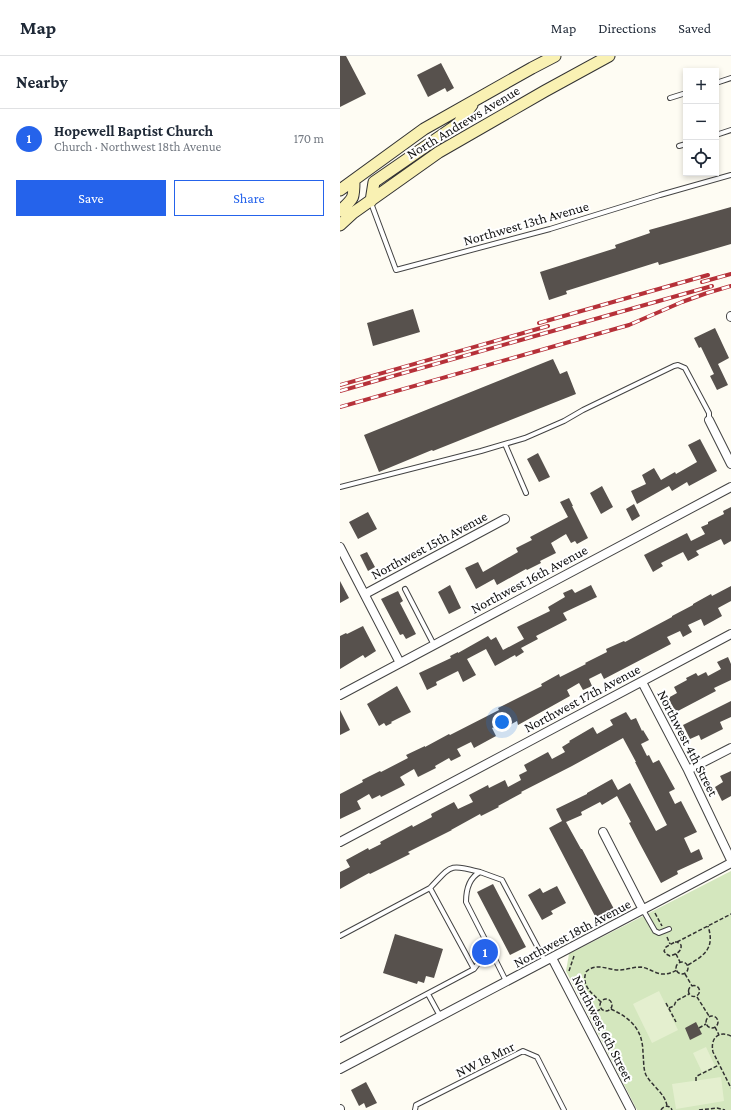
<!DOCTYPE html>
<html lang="en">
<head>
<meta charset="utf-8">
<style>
  :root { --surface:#fff; --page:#f6f6f7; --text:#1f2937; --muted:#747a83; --line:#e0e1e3; --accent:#2563eb }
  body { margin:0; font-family:"Crimson Pro",serif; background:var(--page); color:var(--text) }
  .controls { position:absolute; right:12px; top:12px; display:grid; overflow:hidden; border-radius:0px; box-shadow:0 2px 6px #0003 }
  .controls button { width:36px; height:36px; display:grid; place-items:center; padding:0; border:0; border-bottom:1px solid var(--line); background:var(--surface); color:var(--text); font:20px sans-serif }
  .you { position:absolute; left:162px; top:666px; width:14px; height:14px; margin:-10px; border:3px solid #fff; border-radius:50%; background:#1a73e8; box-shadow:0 0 0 6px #1a73e833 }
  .badge { display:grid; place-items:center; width:26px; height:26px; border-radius:50%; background:var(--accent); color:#fff; font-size:13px; font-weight:700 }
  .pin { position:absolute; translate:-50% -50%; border:2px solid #fff; box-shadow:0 1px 4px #0006 }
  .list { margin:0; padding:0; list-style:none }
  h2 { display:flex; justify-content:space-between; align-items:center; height:52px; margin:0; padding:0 16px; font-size:17px }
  h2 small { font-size:13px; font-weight:400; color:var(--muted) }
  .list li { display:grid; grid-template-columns:26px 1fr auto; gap:12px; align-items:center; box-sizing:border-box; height:60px; padding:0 16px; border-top:1px solid var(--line) }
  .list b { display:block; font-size:15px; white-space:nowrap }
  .list p { margin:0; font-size:13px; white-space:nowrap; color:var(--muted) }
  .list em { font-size:13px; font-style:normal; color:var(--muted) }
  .actions { display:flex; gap:8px; padding:12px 16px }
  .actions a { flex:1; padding:9px 0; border:1px solid var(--accent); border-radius:0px; text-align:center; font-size:14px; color:var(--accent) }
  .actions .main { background:var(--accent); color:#fff }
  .icon { flex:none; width:22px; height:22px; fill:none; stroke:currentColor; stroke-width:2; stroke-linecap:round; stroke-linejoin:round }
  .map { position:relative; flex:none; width:391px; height:1054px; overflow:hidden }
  header { display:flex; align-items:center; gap:24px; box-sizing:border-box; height:56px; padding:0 20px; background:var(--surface); border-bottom:1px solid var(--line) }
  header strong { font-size:19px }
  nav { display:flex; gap:22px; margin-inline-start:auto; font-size:14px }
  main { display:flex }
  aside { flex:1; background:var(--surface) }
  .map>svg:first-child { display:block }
  .green { fill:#d4e7be }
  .pitch { fill:#e4efcf }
  .building { fill:#57514d }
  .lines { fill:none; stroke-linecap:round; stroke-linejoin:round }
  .service-casing { stroke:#434343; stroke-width:6 }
  .minor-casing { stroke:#434343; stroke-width:10 }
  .secondary-casing { stroke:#323232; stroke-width:13 }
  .path { stroke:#323232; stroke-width:1.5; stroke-dasharray:4 2; stroke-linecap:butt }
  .service { stroke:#fff; stroke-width:4 }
  .minor { stroke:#fff; stroke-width:8 }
  .secondary { stroke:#f9f1b3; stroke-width:11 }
  .rail-casing { stroke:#b63139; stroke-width:4 }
  .rail { stroke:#fff; stroke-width:2.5; stroke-dasharray:8; stroke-linecap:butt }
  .labels { text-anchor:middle; stroke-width:4; stroke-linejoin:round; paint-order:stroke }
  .street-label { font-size:14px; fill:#101010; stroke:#fff }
</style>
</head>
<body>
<header>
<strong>Map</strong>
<nav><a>Map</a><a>Directions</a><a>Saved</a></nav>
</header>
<main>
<aside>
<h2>Nearby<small></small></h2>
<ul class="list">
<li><span class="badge">1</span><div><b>Hopewell Baptist Church</b><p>Church · Northwest 18th Avenue</p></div><em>170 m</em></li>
</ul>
<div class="actions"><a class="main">Save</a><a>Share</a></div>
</aside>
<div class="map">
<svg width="391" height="1054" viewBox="0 0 391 1054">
  <rect width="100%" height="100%" fill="#fefcf3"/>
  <path class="green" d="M 391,815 L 391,1054 L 297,1054 L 226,915 L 229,898 Z"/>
  <path class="pitch" d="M 319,935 L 338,974 L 312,987 L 293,948 Z
    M 366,991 L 375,1010 L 362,1016 L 353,997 Z
    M 381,1021 L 384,1045 L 336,1053 L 332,1028 Z"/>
  <path class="building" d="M 0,0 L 6,0 L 26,38 L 0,51 Z
    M 101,7 L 114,32 L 107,36 L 105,32 L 88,41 L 77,19 Z
    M 391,151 L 391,188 L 319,209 L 318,206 L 226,235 L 227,238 L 209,244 L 200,216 L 276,192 L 275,189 L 310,177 L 309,174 Z
    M 73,253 L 80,276 L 33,290 L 27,267 Z
    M 375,272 L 389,302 L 378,308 L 388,329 L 377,334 L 370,320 L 374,318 L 361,291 L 359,292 L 354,282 Z
    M 213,303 L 220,318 L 227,315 L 236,338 L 93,395 L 92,394 L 39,416 L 24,379 Z
    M 360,383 L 377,415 L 349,430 L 347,426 L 332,435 L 329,430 L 297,448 L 291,435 L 306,428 L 302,419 L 314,412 L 321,424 L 335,416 L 336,418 L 357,406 L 348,389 Z
    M 198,397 L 210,421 L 199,426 L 187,403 Z
    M 262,430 L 273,451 L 261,458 L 250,437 Z
    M 229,442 L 233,450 L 232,450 L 248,482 L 237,488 L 235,485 L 231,487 L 226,478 L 211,487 L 216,497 L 200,505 L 201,507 L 187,514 L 186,513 L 157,529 L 154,523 L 136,533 L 125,512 L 138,506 L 143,516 L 178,496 L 176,492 L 192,484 L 190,481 L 228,461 L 220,446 Z
    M 294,448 L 300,460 L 292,465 L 286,453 Z
    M 391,451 L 391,485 L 384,489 L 381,483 L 356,495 L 359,499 L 348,505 L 343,496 L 321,507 L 323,510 L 313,516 L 304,499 L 347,477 L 351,485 L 365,478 L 361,471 L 368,468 L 368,466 L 384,458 L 383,455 Z
    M 28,456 L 37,473 L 18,483 L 9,466 Z
    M 27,496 L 35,511 L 28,515 L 20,499 Z
    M 0,525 L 9,542 L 0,547 Z
    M 110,529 L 121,552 L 109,558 L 98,536 Z
    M 251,529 L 257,541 L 223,557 L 227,564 L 196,580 L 198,583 L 181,592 L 184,596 L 176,601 L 175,599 L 155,610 L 146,593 L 127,603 L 136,619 L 123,626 L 118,615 L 96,626 L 97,629 L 87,634 L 79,617 L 111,602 L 110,600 L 118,596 L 118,597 L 148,580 L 151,584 L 156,581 L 163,594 L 184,583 L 177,571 L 210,555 L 208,551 L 225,541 L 223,537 L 232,533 L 235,537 Z
    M 391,530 L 391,545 L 378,552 L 382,560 L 364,570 L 361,563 L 348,569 L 352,576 L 343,581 L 340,575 L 327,581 L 331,588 L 264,623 L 261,617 L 249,623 L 252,630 L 243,634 L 239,627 L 227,634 L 230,640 L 178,669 L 177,665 L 168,670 L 166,666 L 152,672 L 156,680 L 134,692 L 131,686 L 117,693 L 121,700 L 111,705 L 109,702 L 95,710 L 96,712 L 78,721 L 74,713 L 60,721 L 65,729 L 41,741 L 40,739 L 32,743 L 29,738 L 17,745 L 21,753 L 0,763 L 0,738 L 23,726 L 22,724 L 40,715 L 41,716 L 68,702 L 66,699 L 85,690 L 85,691 L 109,678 L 110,679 L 159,654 L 158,652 L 202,630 L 201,628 L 219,618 L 220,621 L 246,608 L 245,607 L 267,596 L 266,593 L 284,585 L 285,586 L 332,561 L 332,560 L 353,549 L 353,548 L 371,538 L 372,540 Z
    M 58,535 L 63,545 L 60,547 L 76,578 L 66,583 L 63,578 L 60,579 L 41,543 Z
    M 23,570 L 36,595 L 25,602 L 23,599 L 0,613 L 0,580 L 6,577 L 7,578 Z
    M 388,601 L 391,608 L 391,624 L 374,632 L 376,635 L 336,656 L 328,642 L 337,637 L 334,631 L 347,624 L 346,622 L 356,617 L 358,620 L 366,616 L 368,620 L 381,613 L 377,606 Z
    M 57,630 L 71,656 L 51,666 L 52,667 L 46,670 L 44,667 L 39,670 L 27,648 Z
    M 391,645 L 391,661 L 380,666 L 383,673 L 361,684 L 359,679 L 350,683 L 343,669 Z
    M 0,654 L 10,674 L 0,679 Z
    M 286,656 L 291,664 L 296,662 L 302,675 L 303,674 L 309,684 L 301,688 L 307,700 L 309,699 L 313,707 L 319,704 L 335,733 L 329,736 L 335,748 L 341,745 L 357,776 L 344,782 L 351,797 L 359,793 L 363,803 L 337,815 L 338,818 L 321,827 L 300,788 L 289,767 L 291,766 L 277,740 L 262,749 L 260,746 L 241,756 L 242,759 L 226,766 L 241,793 L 242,793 L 274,853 L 256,862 L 209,772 L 222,765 L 216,753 L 247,738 L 247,737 L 272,723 L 278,734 L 290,727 L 316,775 L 327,769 L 295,706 L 296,706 L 283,682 L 232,710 L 181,736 L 182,737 L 158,750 L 159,751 L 141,760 L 140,758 L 111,774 L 112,774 L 68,796 L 70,798 L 30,818 L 29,817 L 0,833 L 0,816 L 10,811 L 6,804 L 28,792 L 29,794 L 41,788 L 40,786 L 72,769 L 73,771 L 92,761 L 91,758 L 114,746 L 118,753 L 133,746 L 129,739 L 148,729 L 149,732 L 165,724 L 168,731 L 181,724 L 179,719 L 187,715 L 184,709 L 208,696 L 212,703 L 225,696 L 222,691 L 230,686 L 229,685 L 253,671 L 257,678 L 273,669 L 270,664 Z
    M 391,715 L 391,740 L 382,745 L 375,731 L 383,726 L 380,720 Z
    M 153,828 L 186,891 L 170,899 L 137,836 Z
    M 217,830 L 226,847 L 211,855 L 213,858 L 202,864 L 188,839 L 200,832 L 203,837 Z
    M 55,878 L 103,893 L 94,922 L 86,920 L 84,927 L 78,925 L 77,928 L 43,917 Z
    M 356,966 L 362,978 L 350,984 L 345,972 Z
    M 26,1026 L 37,1047 L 26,1052 L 24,1047 L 19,1050 L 11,1034 Z"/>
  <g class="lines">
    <g class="service-casing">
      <path id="service" d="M 376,27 L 391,22
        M 330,42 L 346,37
        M 376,79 L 391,74
        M 339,90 L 346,88
        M 31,147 L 56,214 L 210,173 L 320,139 L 391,119
        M 165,388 L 186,437
        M 0,431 L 141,395 L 185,382 L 224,365 L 243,354 L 334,310 L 338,309 L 345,312 L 369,357 L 369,364
        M 65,533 L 94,589
        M 90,832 C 112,809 108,808 140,816
        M 303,854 L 315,875 L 319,877 L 329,873
        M 0,880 L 90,832 L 134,913 L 0,984
        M 153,899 L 166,925
        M 134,913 L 140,905 L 153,899 L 126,846 C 126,834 129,822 140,816 L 162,824 L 205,905
        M 88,938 L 100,960
        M 75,1054 L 76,1049 L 183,995 L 197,1001 L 224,1054"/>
    </g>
    <g class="minor-casing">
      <path id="minor" d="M 391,260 L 391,261
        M 369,364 L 391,408
        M 0,491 L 60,607
        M 25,538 L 165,463
        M 302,626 L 348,714 L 391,804
        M 0,639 L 391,431
        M 348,714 L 391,692
        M 263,776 L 303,854
        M 0,786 L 391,578
        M 212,902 L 291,1054
        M 0,1013 L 391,807
        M 0,1053 L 0,1054"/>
    </g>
    <g class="secondary-casing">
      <path id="secondary" d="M 0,134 L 84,73 L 192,12 L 215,0
        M 31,145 L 34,126 L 118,68 L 132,49
        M 0,155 C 14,142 14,143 14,124
        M 0,169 L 13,157 L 99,96 L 205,35 L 269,0"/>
    </g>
    <path class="path" d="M 315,857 L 322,870
      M 327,881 L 330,888
      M 335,886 L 337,886 L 341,889 C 342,896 336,898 330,900 L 326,898 L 324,895 L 326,891 Z
      M 337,886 L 391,858
      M 336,898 L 340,906
      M336 912a6 6 0 1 1 12 0a6 6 0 1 1-12 0Z
      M 348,909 C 365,899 375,892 368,870
      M 229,915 L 234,900
      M 345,918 L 352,930
      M348.5 935a5.5 5.5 0 1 1 11 0a5.5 5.5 0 1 1-11 0Z
      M 357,941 L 369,960
      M260 949a6 6 0 1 1 12 0a6 6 0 1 1-12 0Z
      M 261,946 C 252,937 241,930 246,916 C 256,906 267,914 279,914 C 286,914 293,911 301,911 C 309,912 317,919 325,918 C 329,918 333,916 337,914
      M 326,947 L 336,966
      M 329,952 L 334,950 L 336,945 L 349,938
      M 271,953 C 292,963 303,974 303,998 C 304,1005 303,1012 306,1019 C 312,1030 325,1037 327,1050
      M 251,958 L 261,953
      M366 966a6 6 0 1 1 12 0a6 6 0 1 1-12 0Z
      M 375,971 L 379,979
      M 359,972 L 366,968
      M 391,980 C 378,974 370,983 373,996 L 391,1032
      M 356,1025 L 356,1021 L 357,1020 L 379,1009
      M 321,1054 C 324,1049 330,1049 332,1054
      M 359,1054 L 377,1052 L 385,1054"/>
    <use href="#service" class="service"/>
    <use href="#minor" class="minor"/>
    <use href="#secondary" class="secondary"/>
    <g class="rail-casing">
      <path id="rail" d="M 362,226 L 391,218
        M 199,267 L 368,219
        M 0,329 L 208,270
        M 0,335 L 372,230
        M 0,351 L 289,269 L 342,246 L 367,237 L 391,230"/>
    </g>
    <use href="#rail" class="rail"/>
  </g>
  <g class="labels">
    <g class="street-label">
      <text transform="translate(123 66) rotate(-31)" y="5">North Andrews Avenue</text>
      <text transform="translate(186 167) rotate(-16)" y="5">Northwest 13th Avenue</text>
      <text transform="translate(89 489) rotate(-28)" y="5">Northwest 15th Avenue</text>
      <text transform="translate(189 523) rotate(-28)" y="5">Northwest 16th Avenue</text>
      <text transform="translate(242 642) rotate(-28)" y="5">Northwest 17th Avenue</text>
      <text transform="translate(348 687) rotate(63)" y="5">Northwest 4th Street</text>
      <text transform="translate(232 877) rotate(-28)" y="5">Northwest 18th Avenue</text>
      <text transform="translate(263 972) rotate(63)" y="5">Northwest 6th Street</text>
      <text transform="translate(145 1003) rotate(-26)" y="5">NW 18 Mnr</text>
    </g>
  </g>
</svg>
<div class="controls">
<button>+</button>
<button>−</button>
<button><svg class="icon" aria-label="locate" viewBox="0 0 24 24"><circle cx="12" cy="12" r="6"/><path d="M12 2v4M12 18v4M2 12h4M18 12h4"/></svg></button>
</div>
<div class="you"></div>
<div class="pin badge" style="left:145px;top:896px">1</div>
</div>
</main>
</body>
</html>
